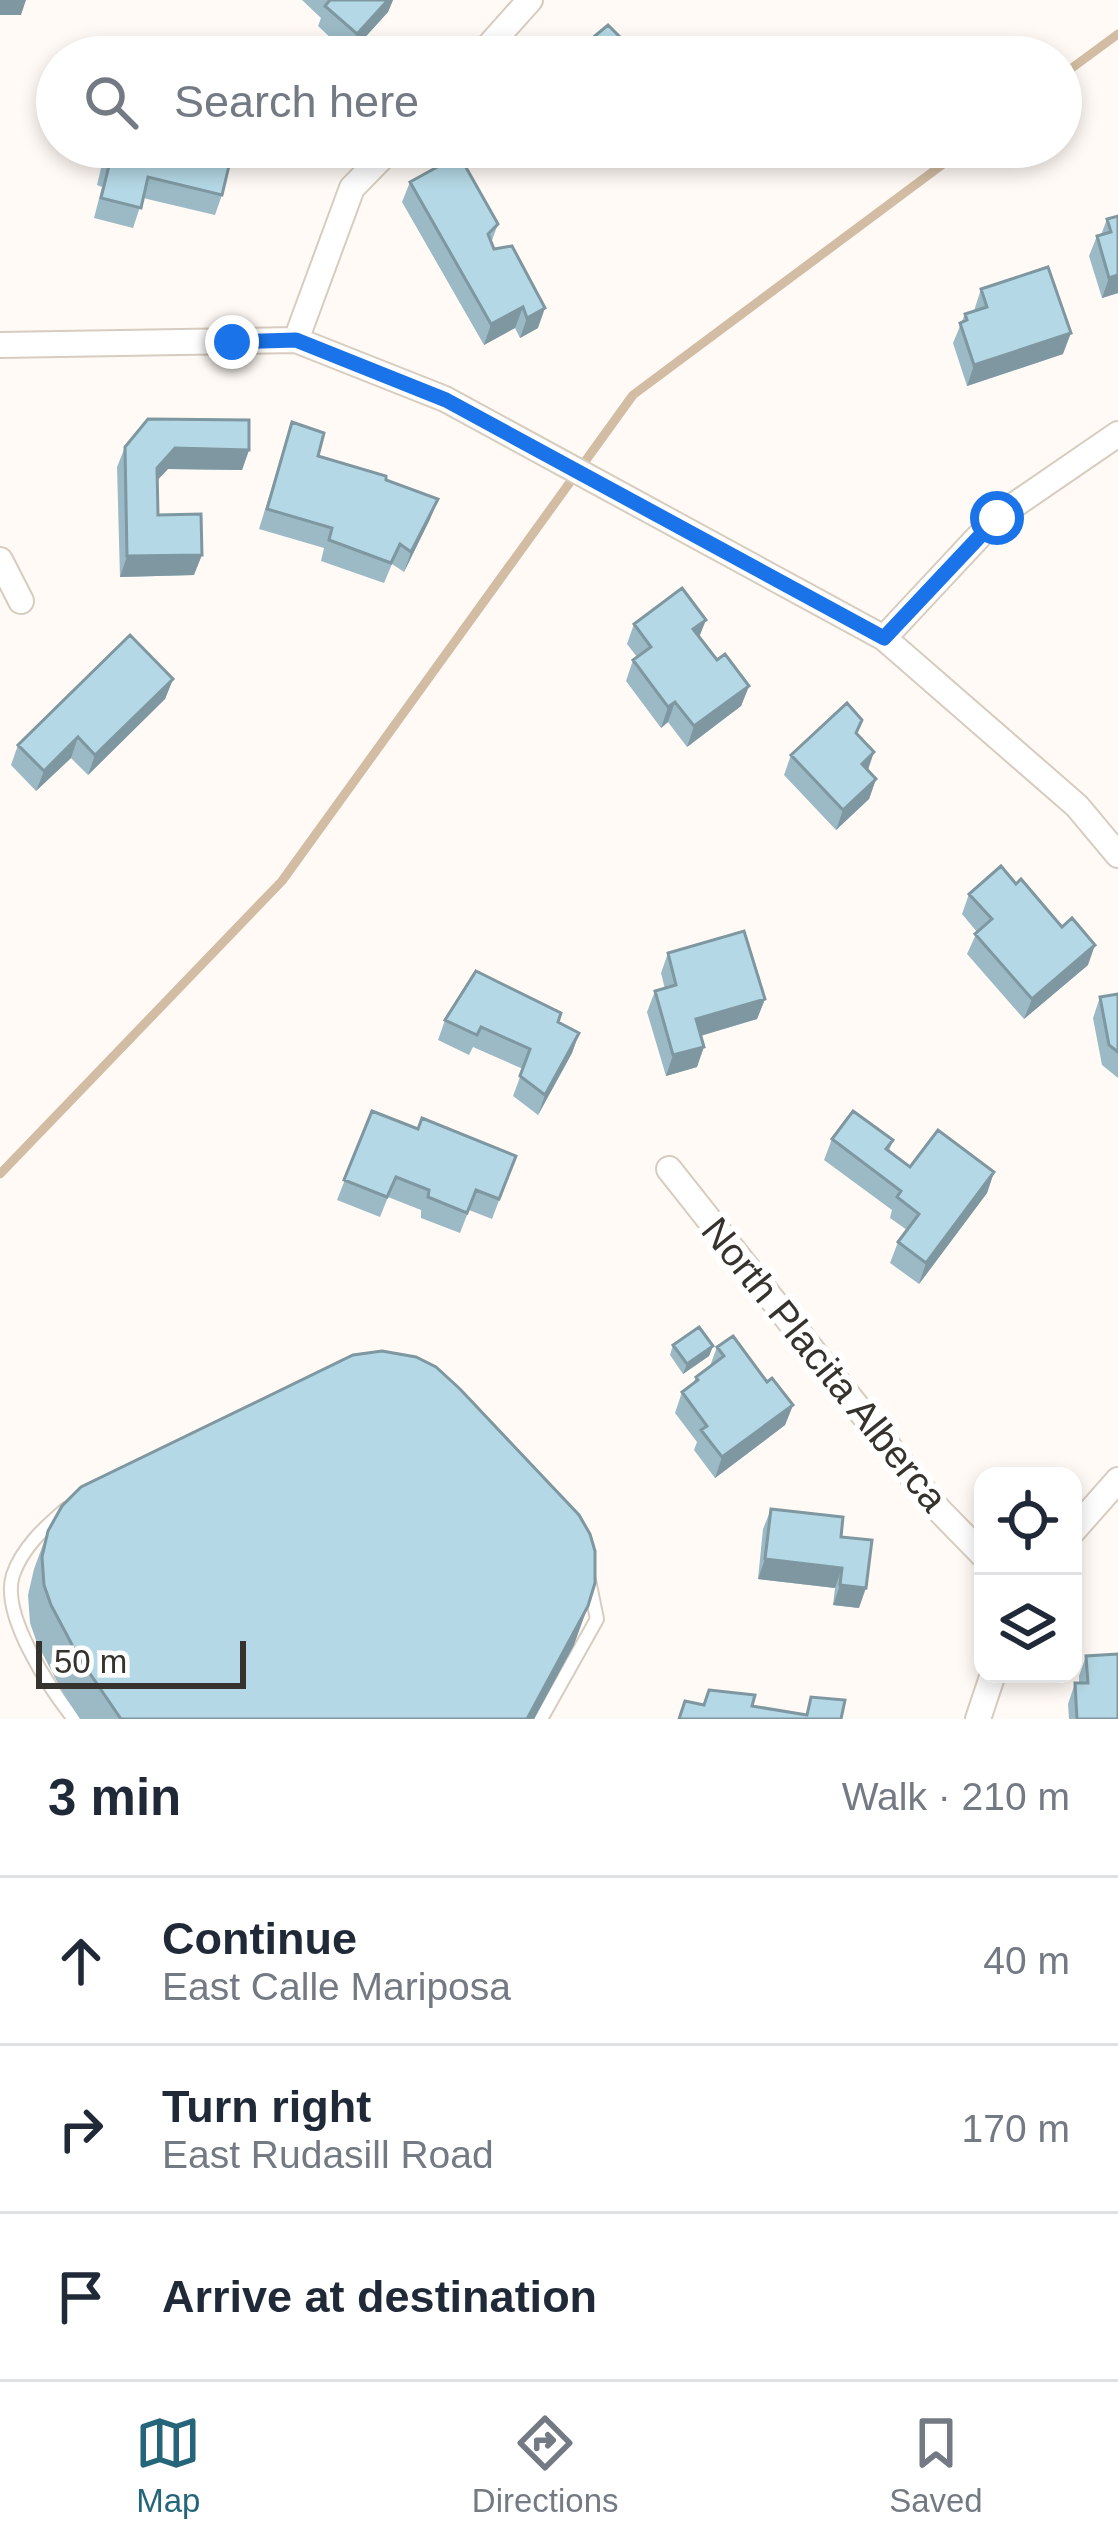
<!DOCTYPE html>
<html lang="en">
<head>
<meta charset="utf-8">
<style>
  :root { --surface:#fff; --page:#f2f2f3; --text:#1f2937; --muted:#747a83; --line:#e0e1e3; --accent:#246579 }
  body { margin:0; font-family:Arial,sans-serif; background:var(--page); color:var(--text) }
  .controls { position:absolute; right:36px; bottom:36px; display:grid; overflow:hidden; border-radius:24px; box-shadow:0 6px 18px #0003 }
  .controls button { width:108px; height:108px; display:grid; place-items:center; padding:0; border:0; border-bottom:3px solid var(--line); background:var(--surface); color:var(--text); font:60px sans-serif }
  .scale { position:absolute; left:36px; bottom:30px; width:210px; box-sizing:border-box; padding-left:12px; border:6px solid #36322d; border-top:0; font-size:33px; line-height:42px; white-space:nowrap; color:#36322d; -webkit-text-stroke:9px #fff; paint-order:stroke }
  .stop { position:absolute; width:36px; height:36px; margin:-27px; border:9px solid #1a73e8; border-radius:50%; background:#fff }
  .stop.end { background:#1a73e8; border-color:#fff; box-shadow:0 3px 12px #0008 }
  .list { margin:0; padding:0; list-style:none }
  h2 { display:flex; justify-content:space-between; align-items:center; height:156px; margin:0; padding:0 48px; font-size:51px }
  h2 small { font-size:39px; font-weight:400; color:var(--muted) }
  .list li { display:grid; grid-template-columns:78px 1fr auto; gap:36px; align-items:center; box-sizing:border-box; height:168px; padding:0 48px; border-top:3px solid var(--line) }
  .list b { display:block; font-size:45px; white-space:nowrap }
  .list p { margin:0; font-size:39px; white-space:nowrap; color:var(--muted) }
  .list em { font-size:39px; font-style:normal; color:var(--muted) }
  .icon { flex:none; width:66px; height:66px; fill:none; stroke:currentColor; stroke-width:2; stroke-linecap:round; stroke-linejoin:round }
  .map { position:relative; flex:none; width:1118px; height:1719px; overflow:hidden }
  .search { position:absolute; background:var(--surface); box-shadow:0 6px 18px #0003; left:36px; right:36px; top:36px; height:132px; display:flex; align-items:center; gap:30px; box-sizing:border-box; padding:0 42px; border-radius:66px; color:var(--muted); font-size:45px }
  .sheet { height:660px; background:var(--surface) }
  nav { display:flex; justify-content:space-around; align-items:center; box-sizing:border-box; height:168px; border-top:3px solid var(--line); background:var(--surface); font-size:33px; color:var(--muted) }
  nav a { display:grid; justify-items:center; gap:6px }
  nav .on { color:var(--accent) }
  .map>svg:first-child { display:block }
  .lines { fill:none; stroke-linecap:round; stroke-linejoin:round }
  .stream { stroke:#d2bca3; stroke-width:9 }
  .service-casing { stroke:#d7ccbf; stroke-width:16 }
  .minor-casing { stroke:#d7ccbf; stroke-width:28 }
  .service { stroke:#fff; stroke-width:12 }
  .minor { stroke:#fff; stroke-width:24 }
  .wall { fill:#9bbac5 }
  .shaded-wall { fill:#7e97a0 }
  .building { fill:#b4d8e5; stroke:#7e97a0; stroke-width:3 }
  .route { stroke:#1a73e8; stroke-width:15 }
  .labels { text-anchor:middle; stroke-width:12; stroke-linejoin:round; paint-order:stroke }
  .street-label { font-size:39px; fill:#36322d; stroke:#fff }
</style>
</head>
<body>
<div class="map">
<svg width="1118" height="1719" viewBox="0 0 1118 1719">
  <rect width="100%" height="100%" fill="#fffaf5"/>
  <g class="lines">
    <path class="stream" d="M 1061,76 L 1118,34
      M 0,1174 L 282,881 L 633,395 L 966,147"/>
    <g class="service-casing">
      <path id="service" d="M 66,1509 C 45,1527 22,1548 13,1575 C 0,1614 50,1689 74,1719
        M 541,1719 L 597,1619 L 589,1580"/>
    </g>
    <g class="minor-casing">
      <path id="minor" d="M 479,57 L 530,0
        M 296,340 L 352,188 L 392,147
        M 0,345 L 296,340 L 445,399 L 884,638 L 1077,806 L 1118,855
        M 0,560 L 21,601
        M 884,638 L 997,517 L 1118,434
        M 669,1169 L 938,1509 L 983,1555
        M 1073,1531 L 1118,1480
        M 978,1719 L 993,1674"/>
    </g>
    <use href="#service" class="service"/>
    <use href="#minor" class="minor"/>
  </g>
  <path class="wall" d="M 302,0 L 393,0 L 388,12 L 349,55 L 318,26 L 321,18 Z
    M 584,45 L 640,57 L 580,57 Z
    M 106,147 L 225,147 L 222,195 L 215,215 L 143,198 L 133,228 L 94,218 L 102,187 L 97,185 Z
    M 410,182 L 498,224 L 491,243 L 538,328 L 520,338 L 515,328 L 484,345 L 402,202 Z
    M 1118,216 L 1118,293 L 1102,298 L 1089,256 L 1097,236 L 1101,235 L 1107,219 Z
    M 981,289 L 1063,354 L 967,386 L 953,343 L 965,314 L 974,311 Z
    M 292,422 L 318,456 L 438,499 L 430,519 L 404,572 L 392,564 L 384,583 L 321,561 L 324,548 L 259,529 Z
    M 125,447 L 249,450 L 242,470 L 168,469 L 157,480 L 158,515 L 194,575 L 120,577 L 117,467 Z
    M 634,624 L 699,638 L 717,660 L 749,686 L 741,706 L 687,747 L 668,722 L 661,728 L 626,681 L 633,660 L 637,657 L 627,644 Z
    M 173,679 L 165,699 L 88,775 L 71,758 L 36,791 L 11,765 L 18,745 Z
    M 857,734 L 868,770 L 876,779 L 869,799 L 836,830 L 784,775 L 791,755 Z
    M 1016,884 L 1062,927 L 1088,965 L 1024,1019 L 967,954 L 977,932 L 962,914 L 969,894 Z
    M 668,953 L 765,999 L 757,1019 L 701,1036 L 697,1067 L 666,1076 L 647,1012 L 655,991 L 665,989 L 661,973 Z
    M 1118,994 L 1118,1078 L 1102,1065 L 1093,1018 L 1100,997 Z
    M 445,1020 L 558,1022 L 579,1033 L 572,1053 L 538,1115 L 513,1096 L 523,1069 L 473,1047 L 469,1055 L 438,1040 Z
    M 372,1111 L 418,1129 L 516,1156 L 492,1219 L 469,1210 L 460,1233 L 421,1218 L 421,1210 L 388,1197 L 380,1217 L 337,1200 Z
    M 832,1139 L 893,1140 L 889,1151 L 910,1167 L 994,1172 L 987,1193 L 919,1284 L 890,1263 L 898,1242 L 907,1230 L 890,1218 L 892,1210 L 824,1160 Z
    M 673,1345 L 713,1346 L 709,1356 L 683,1374 L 670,1355 Z
    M 717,1347 L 767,1382 L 793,1405 L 785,1425 L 715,1478 L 694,1450 L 697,1442 L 675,1413 L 682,1392 L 693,1384 L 696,1377 L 710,1366 Z
    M 771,1509 L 841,1537 L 859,1608 L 833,1605 L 835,1588 L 758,1579 L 763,1529 Z
    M 48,1531 L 574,1645 L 534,1719 L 80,1719 L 64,1695 L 37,1643 L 30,1623 L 28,1595 L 34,1569 Z
    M 1086,1656 L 1118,1719 L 1069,1719 L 1068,1704 L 1075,1683 L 1079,1683 L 1079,1676 Z"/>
  <path class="shaded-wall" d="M 0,0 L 26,0 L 21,15 L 0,15 Z
    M 388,0 L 393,0 L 388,12 L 349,55 L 357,34 Z
    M 1118,275 L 1118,293 L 1102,298 L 1109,278 Z
    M 523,307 L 515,328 L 484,345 L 491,324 Z
    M 545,308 L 538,328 L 520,338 L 527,318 Z
    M 1071,333 L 1063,354 L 967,386 L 974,365 Z
    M 175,448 L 249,450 L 242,470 L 168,469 L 149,489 L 157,468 Z
    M 438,499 L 430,519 L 404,572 L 411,552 Z
    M 202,555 L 194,575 L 120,577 L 127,556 Z
    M 706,620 L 698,640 L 693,629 Z
    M 173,679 L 165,699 L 88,775 L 95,755 Z
    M 749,686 L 741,706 L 687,747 L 694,726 Z
    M 675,702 L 668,722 L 661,728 L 668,707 Z
    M 78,737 L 71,758 L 36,791 L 44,771 Z
    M 874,752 L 867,773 L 862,764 Z
    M 876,779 L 869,799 L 836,830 L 843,810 Z
    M 1095,945 L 1088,965 L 1024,1019 L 1032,999 Z
    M 765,999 L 757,1019 L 689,1039 L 696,1019 Z
    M 579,1033 L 572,1053 L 538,1115 L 545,1095 Z
    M 704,1047 L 697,1067 L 666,1076 L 673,1055 Z
    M 994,1172 L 987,1193 L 919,1284 L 926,1263 Z
    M 713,1346 L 709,1356 L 683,1374 L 687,1364 Z
    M 793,1405 L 785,1425 L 715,1478 L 722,1457 Z
    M 765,1559 L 842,1568 L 835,1588 L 758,1579 Z
    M 840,1585 L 866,1588 L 859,1608 L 833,1605 Z
    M 588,1606 L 574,1645 L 534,1719 L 527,1719 Z"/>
  <path class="building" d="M 330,0 L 388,0 L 357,34 L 325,6 Z
    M 608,25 L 640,57 L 599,57 L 584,45 Z
    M 109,147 L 225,147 L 233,149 L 222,195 L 148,177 L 141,208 L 101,198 L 109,166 L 104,165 Z
    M 459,155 L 498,224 L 488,234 L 494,249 L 512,246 L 545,308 L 527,318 L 523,307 L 491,324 L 410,182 Z
    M 1118,216 L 1118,275 L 1109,278 L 1097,236 L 1111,232 L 1107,219 Z
    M 1048,267 L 1071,333 L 974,365 L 960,323 L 967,320 L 965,314 L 987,307 L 981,289 Z
    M 148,419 L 249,420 L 249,450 L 175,448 L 157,468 L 158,515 L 201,514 L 202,555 L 127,556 L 125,447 Z
    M 292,422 L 324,433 L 318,456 L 386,476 L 386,480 L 438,499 L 411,552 L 400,544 L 391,563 L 329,540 L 332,528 L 267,509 Z
    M 682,588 L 706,620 L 693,629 L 717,660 L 725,654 L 749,686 L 694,726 L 675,702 L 668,707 L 633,660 L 651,647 L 634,624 Z
    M 130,635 L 173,679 L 95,755 L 78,737 L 44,771 L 18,745 Z
    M 847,703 L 862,720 L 856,733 L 874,752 L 862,764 L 876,779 L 843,810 L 791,755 Z
    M 1001,866 L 1016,884 L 1021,879 L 1062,927 L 1072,918 L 1095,945 L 1032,999 L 975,934 L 992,919 L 969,894 Z
    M 744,931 L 765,999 L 696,1019 L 704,1047 L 673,1055 L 655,991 L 676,985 L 668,953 Z
    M 476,971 L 561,1013 L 558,1022 L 579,1033 L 545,1095 L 520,1076 L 530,1049 L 481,1027 L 477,1035 L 445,1020 Z
    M 1118,994 L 1118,1052 L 1109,1045 L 1100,997 Z
    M 372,1111 L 418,1129 L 422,1118 L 516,1156 L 499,1199 L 476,1190 L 467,1213 L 428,1197 L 429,1190 L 396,1177 L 387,1197 L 344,1180 Z
    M 853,1111 L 893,1140 L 886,1149 L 910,1167 L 938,1130 L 994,1172 L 926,1263 L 898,1242 L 919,1214 L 897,1197 L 901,1191 L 832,1139 Z
    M 699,1327 L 713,1346 L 687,1364 L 673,1345 Z
    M 733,1336 L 767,1382 L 772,1378 L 793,1405 L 722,1457 L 701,1430 L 707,1426 L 682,1392 L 698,1380 L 696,1377 L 724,1356 L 717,1347 Z
    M 382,1351 L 416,1357 L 436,1367 L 460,1389 L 579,1515 L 590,1534 L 595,1551 L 595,1583 L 588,1606 L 527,1719 L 121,1719 L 78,1656 L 51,1605 L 44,1585 L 42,1557 L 48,1531 L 62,1506 L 81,1487 L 353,1355 Z
    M 771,1509 L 843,1517 L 841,1537 L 872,1540 L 866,1588 L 840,1585 L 842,1568 L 765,1559 Z
    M 1118,1654 L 1118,1719 L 1077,1719 L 1075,1683 L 1088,1683 L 1086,1656 Z
    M 709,1690 L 755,1695 L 752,1706 L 807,1715 L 811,1697 L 845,1700 L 841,1719 L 679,1719 L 685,1701 L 704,1705 Z"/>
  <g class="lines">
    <path class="route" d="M 232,342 L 296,340 L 446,400 L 884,638 L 997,518"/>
  </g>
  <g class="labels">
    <g class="street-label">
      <text transform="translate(825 1364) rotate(51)" y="14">North Placita Alberca</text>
    </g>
  </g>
</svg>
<div class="controls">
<button><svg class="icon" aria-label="locate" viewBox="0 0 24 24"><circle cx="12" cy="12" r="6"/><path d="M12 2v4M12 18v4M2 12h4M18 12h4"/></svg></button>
<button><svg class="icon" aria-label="layers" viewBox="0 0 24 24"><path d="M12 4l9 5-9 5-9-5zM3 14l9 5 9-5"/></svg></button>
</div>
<div class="scale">50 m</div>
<div class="stop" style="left:997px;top:518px"></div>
<div class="stop end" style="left:232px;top:342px"></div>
<div class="search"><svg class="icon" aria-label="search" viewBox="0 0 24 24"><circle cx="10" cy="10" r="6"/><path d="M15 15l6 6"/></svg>Search here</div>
</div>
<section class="sheet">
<h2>3 min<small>Walk · 210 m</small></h2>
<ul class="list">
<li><svg class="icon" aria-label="ahead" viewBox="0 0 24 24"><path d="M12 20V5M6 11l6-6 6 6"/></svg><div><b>Continue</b><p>East Calle Mariposa</p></div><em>40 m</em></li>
<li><svg class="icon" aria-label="right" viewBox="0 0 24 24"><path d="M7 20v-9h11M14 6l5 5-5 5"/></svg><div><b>Turn right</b><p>East Rudasill Road</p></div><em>170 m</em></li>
<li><svg class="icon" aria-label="arrive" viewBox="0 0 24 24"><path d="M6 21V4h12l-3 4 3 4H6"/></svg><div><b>Arrive at destination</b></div></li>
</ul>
</section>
<nav>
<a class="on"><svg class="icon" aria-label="map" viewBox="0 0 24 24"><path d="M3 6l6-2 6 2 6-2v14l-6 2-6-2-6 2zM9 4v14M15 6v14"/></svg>Map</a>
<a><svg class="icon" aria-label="directions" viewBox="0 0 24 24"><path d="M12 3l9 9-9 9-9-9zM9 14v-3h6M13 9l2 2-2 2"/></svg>Directions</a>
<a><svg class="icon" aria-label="saved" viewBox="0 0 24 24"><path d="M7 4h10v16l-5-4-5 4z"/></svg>Saved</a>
</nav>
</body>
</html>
